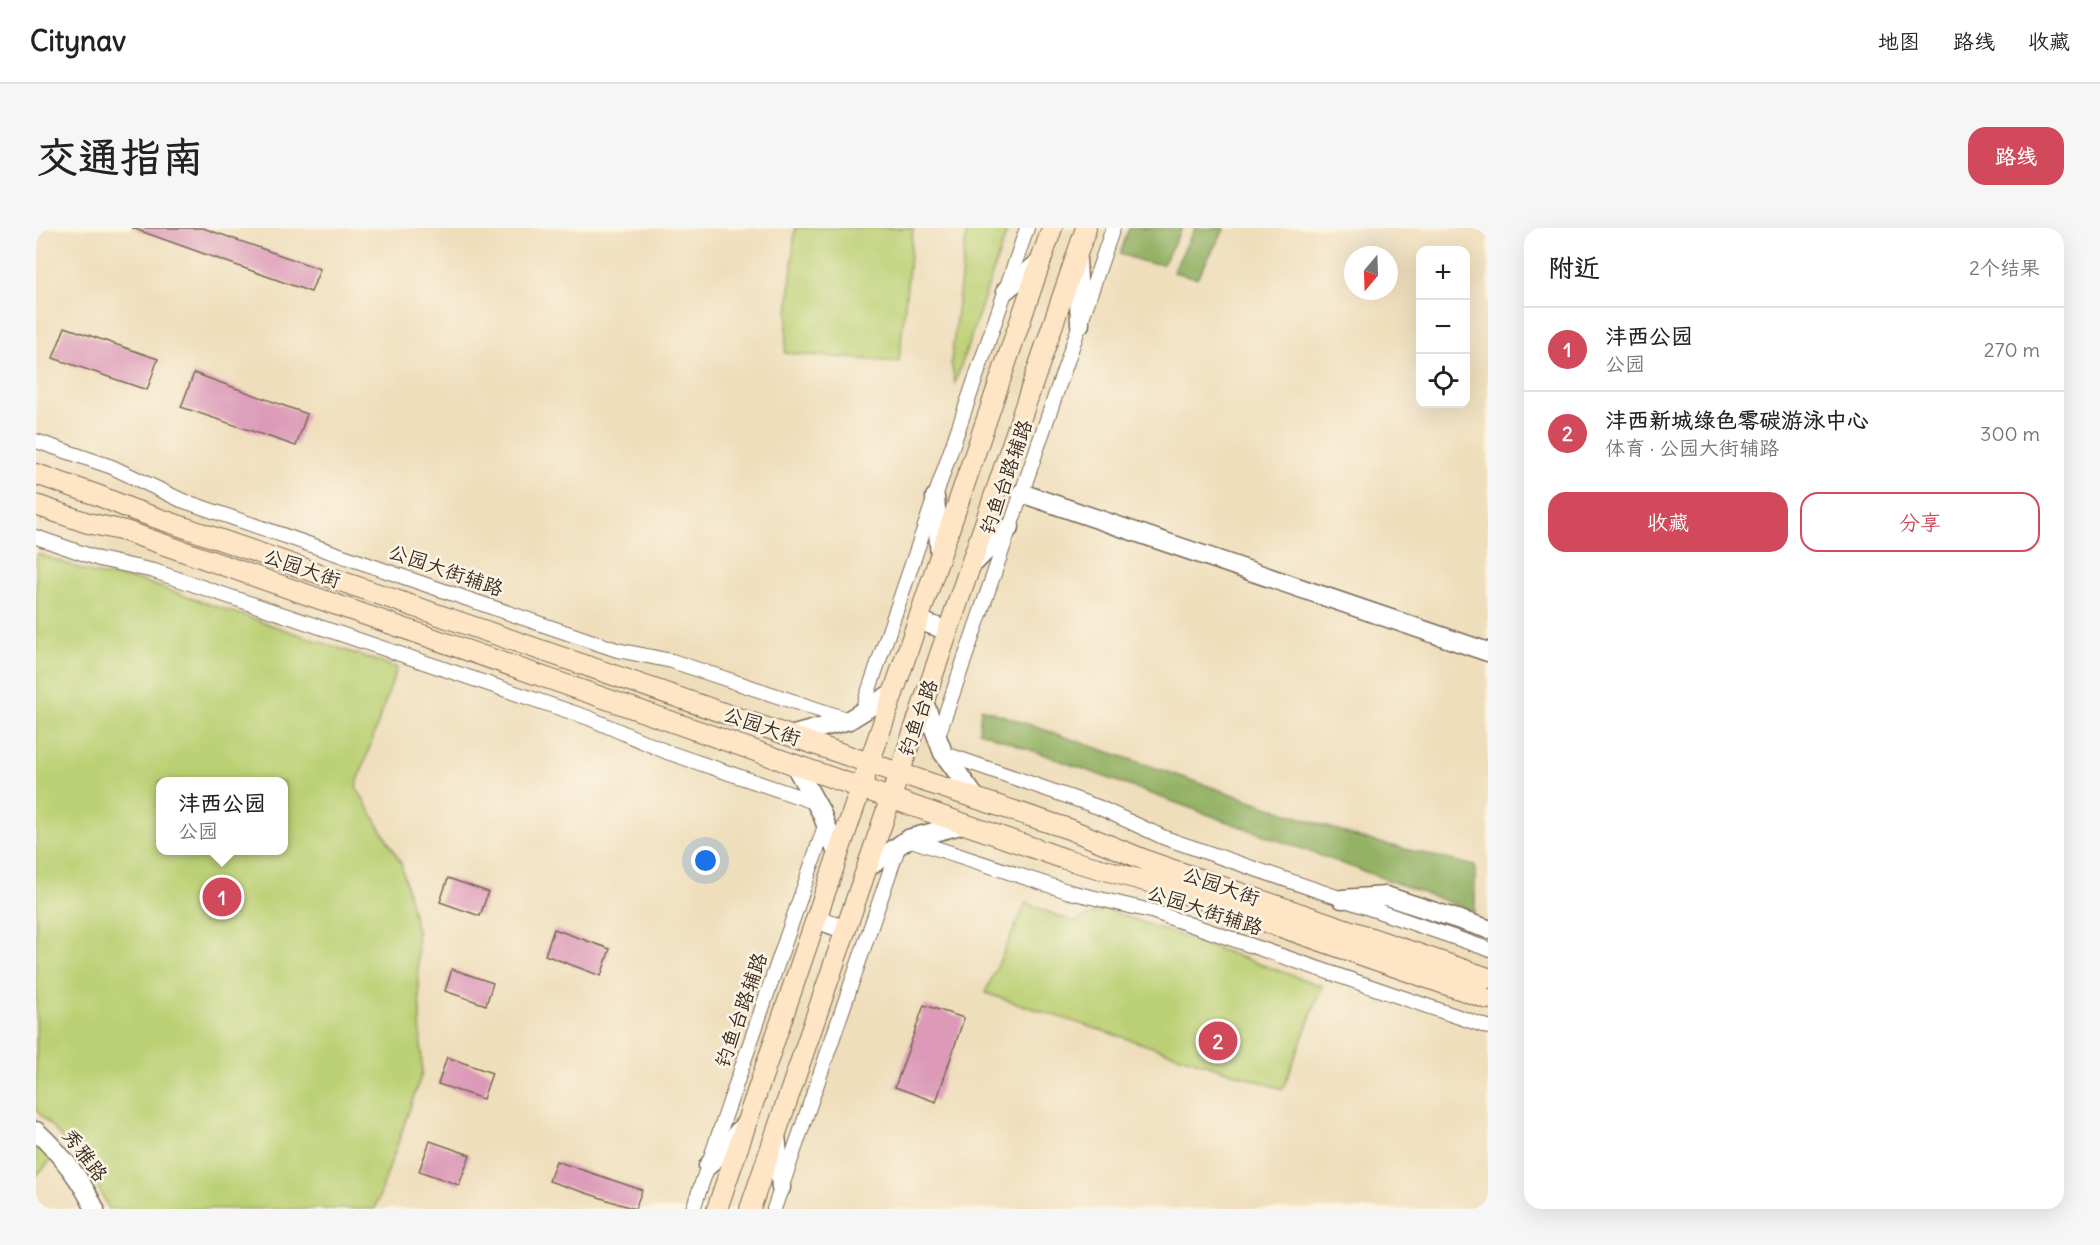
<!DOCTYPE html>
<html lang="zh">
<head>
<meta charset="utf-8">
<style>
  :root { --surface:#fff; --page:#f6f6f6; --text:#222; --muted:#767676; --line:#e0e0e0; --accent:#d1495b }
  body { margin:0; font-family:Delius,"LXGW WenKai TC",sans-serif; background:var(--page); color:var(--text) }
  .controls { position:absolute; right:18px; top:18px; display:grid; overflow:hidden; border-radius:12px; box-shadow:0 6px 24px #0002 }
  .controls button { width:54px; height:54px; display:grid; place-items:center; padding:0; border:0; border-bottom:2px solid var(--line); background:var(--surface); color:var(--text); font:30px sans-serif }
  .compass { position:absolute; left:1308px; top:18px; width:54px; height:54px; border-radius:50%; background:var(--surface); box-shadow:0 6px 24px #0002; rotate:199deg }
  .you { position:absolute; left:670px; top:633px; width:21px; height:21px; margin:-15px; border:4px solid #fff; border-radius:50%; background:#1a73e8; box-shadow:0 0 0 9px #1a73e833 }
  .badge { display:grid; place-items:center; width:39px; height:39px; border-radius:50%; background:var(--accent); color:#fff; font-size:20px; font-weight:700 }
  .pin { position:absolute; translate:-50% -50%; border:3px solid #fff; box-shadow:0 2px 6px #0006 }
  .popup { position:absolute; left:120px; top:549px; width:132px; height:78px; box-sizing:border-box; display:grid; place-content:center; border-radius:12px; background:var(--surface); filter:drop-shadow(0 2px 4px #0005); font-size:20px; white-space:nowrap; color:var(--muted) }
  .popup b { font-size:22px; color:var(--text) }
  .popup::after { content:''; position:absolute; left:50%; top:100%; margin-left:-12px; border:12px solid transparent; border-top-color:var(--surface) }
  .list { margin:0; padding:0; list-style:none }
  h2 { display:flex; justify-content:space-between; align-items:center; height:78px; margin:0; padding:0 24px; font-size:26px }
  h2 small { font-size:20px; font-weight:400; color:var(--muted) }
  .list li { display:grid; grid-template-columns:39px 1fr auto; gap:18px; align-items:center; box-sizing:border-box; height:84px; padding:0 24px; border-top:2px solid var(--line) }
  .list b { display:block; font-size:22px; white-space:nowrap }
  .list p { margin:0; font-size:20px; white-space:nowrap; color:var(--muted) }
  .list em { font-size:20px; font-style:normal; color:var(--muted) }
  .actions { display:flex; gap:12px; padding:18px 24px }
  .actions a { flex:1; padding:14px 0; border:2px solid var(--accent); border-radius:18px; text-align:center; font-size:21px; color:var(--accent) }
  .actions .main { background:var(--accent); color:#fff }
  .icon { flex:none; width:33px; height:33px; fill:none; stroke:currentColor; stroke-width:2; stroke-linecap:round; stroke-linejoin:round }
  .map { position:relative; flex:none; width:1452px; height:981px; overflow:hidden; border-radius:18px }
  header { display:flex; align-items:center; gap:36px; box-sizing:border-box; height:84px; padding:0 30px; background:var(--surface); border-bottom:2px solid var(--line) }
  header strong { font-size:28px }
  nav { display:flex; gap:33px; margin-inline-start:auto; font-size:21px }
  .intro { display:flex; align-items:center; justify-content:space-between; box-sizing:border-box; height:144px; padding:0 36px }
  h1 { margin:0; font-size:42px }
  .button { padding:15px 27px; border-radius:18px; background:var(--accent); color:#fff; font-size:21px; font-weight:700 }
  main { display:flex; gap:36px; padding:0 36px }
  aside { flex:1; background:var(--surface); border-radius:18px; box-shadow:0 6px 24px #0002 }
  .map>svg:first-child { display:block }
  .green { fill:#bbd074; stroke:#7b7d49; stroke-width:1.5; fill-rule:evenodd }
  .forest { fill:#94b266; stroke:#686e42; stroke-width:1.5 }
  .building { fill:#dc9ab8 }
  .lines { fill:none; stroke-linecap:round; stroke-linejoin:round }
  .minor-casing { stroke:#7a6955; stroke-width:16 }
  .tertiary-casing { stroke:#7a6955; stroke-width:21 }
  .secondary-casing { stroke:#7a6955; stroke-width:22 }
  .minor { stroke:#fff; stroke-width:14 }
  .tertiary { stroke:#fff; stroke-width:18 }
  .secondary { stroke:#fee5c5; stroke-width:20 }
  .labels { text-anchor:middle; stroke-width:5; stroke-linejoin:round; paint-order:stroke }
  .street-label { font-size:20px; fill:#3b2a1e; stroke:#fcf5e5 }
</style>
</head>
<body>
<header>
<strong>Citynav</strong>
<nav><a>地图</a><a>路线</a><a>收藏</a></nav>
</header>
<div class="intro"><h1>交通指南</h1><a class="button">路线</a></div>
<main>
<div class="map">
<svg width="1452" height="981" viewBox="0 0 1452 981">
  <rect width="100%" height="100%" fill="#fcf5e5"/>
  <filter id="ink" filterUnits="userSpaceOnUse"><feTurbulence type="fractalNoise" baseFrequency=".0167" numOctaves="2"/><feDisplacementMap in="SourceGraphic" scale="12" xChannelSelector="R" yChannelSelector="G"/><feConvolveMatrix kernelMatrix="1 2 1 2 8 2 1 2 1" color-interpolation-filters="sRGB"/></filter>
  <filter id="wash" filterUnits="userSpaceOnUse"><feTurbulence type="fractalNoise" baseFrequency=".008" numOctaves="4" result="noise"/><feDisplacementMap in="SourceGraphic" scale="24" xChannelSelector="R" yChannelSelector="G"/><feGaussianBlur stdDeviation="1.35" result="paint"/><feColorMatrix in="noise" values="0 0 0 0 0 0 0 0 0 0 0 0 0 0 0 0 0 1.4 0 .05"/><feComposite in="paint" operator="in"/></filter>
  <g filter="url(#wash)">
    <rect width="100%" height="100%" fill="#efdebc"/>
    <path class="green" d="M 759,0 L 877,0 L 863,134 L 749,125 Z
      M 931,0 L 972,0 L 919,155 L 915,134 Z
      M 0,325 L 59,346 L 106,353 L 361,440 L 320,559 L 365,635 L 381,703 L 386,845 L 339,981 L 73,981 C 56,943 29,912 0,882 ZM 124,554 L 248,554 L 248,622 L 124,622 Z
      M 990,675 L 1037,694 L 1069,681 L 1286,758 L 1247,861 L 949,765 Z
      M 0,917 L 15,932 L 0,948 Z"/>
    <path class="forest" d="M 1093,0 L 1146,0 L 1127,36 L 1112,35 L 1084,26 Z
      M 1159,0 L 1189,0 L 1161,50 L 1137,44 Z
      M 945,480 L 1324,610 L 1439,638 L 1439,684 L 943,503 Z"/>
    <g id="blocks">
      <path class="building" d="M 96,0 L 167,0 L 284,41 L 275,64 Z
        M 29,99 L 122,131 L 111,162 L 17,130 Z
        M 158,145 L 271,186 L 260,218 L 145,179 Z
        M 412,650 L 452,664 L 444,688 L 404,674 Z
        M 518,701 L 574,721 L 565,748 L 509,727 Z
        M 416,741 L 457,755 L 450,777 L 409,763 Z
        M 888,777 L 928,790 L 900,874 L 859,859 Z
        M 411,829 L 456,845 L 447,871 L 402,856 Z
        M 394,913 L 434,927 L 423,957 L 383,943 Z
        M 520,933 L 606,962 L 599,981 L 513,953 Z"/>
    </g>
  </g>
  <g filter="url(#ink)">
    <use href="#blocks" fill-opacity="0" stroke="#7a6955" stroke-width="1.5"/>
    <g class="lines">
      <g class="minor-casing">
        <path id="minor" d="M 0,213 L 76,239 L 145,272 L 388,356 L 581,422 L 636,433 L 813,492
          M 0,309 L 63,331 L 118,343 L 553,490 L 631,524 L 781,575
          M 825,485 L 991,0
          M 901,511 L 1077,0
          M 907,525 L 1062,579 L 1129,610 L 1452,721
          M 872,611 L 1034,664 L 1115,683 L 1452,799
          M 657,981 L 790,595
          M 738,981 L 863,617"/>
      </g>
      <g class="tertiary-casing">
        <path id="tertiary" d="M 1041,32 L 1044,96
          M 970,62 L 1006,32
          M 985,265 L 1452,424
          M 899,269 L 904,327
          M 933,340 L 974,299
          M 882,392 L 912,403
          M 888,474 L 907,525 L 940,570
          M 754,508 L 813,492 L 858,464
          M 758,536 L 785,584 L 802,628
          M 831,640 L 872,611 L 928,596
          M 1306,671 L 1350,668 L 1452,701
          M 780,691 L 810,702
          M 0,903 C 24,925 45,951 59,981
          M 740,906 L 745,960
          M 672,938 L 709,896"/>
      </g>
      <g class="secondary-casing">
        <path id="secondary" d="M 0,246 L 61,267 L 95,281 L 833,535 L 1033,601 L 1114,634 L 1452,750
          M 0,277 L 52,295 L 89,303 L 1029,631 L 1127,658 L 1452,771
          M 681,981 L 1016,0
          M 714,981 L 1050,0"/>
      </g>
      <use href="#minor" class="minor"/>
      <use href="#tertiary" class="tertiary"/>
      <use href="#secondary" class="secondary"/>
    </g>
  </g>
  <g class="labels">
    <g class="street-label">
      <text transform="translate(970 249) rotate(-71)" y="7">钓鱼台路辅路</text>
      <text transform="translate(266 340) rotate(19)" y="7">公园大街</text>
      <text transform="translate(410 342) rotate(19)" y="7">公园大街辅路</text>
      <text transform="translate(882 490) rotate(-71)" y="7">钓鱼台路</text>
      <text transform="translate(726 498) rotate(19)" y="7">公园大街</text>
      <text transform="translate(1185 658) rotate(19)" y="7">公园大街</text>
      <text transform="translate(1169 682) rotate(18)" y="7">公园大街辅路</text>
      <text transform="translate(705 782) rotate(-71)" y="7">钓鱼台路辅路</text>
      <text transform="translate(49 927) rotate(53)" y="7">秀雅路</text>
    </g>
  </g>
</svg>
<div class="controls">
<button>+</button>
<button>−</button>
<button><svg class="icon" aria-label="locate" viewBox="0 0 24 24"><circle cx="12" cy="12" r="6"/><path d="M12 2v4M12 18v4M2 12h4M18 12h4"/></svg></button>
</div>
<svg class="compass" viewBox="-18 -18 36 36"><path d="M0-13l5 13h-10z" fill="#e53935"/><path d="M0 13l5-13h-10z" fill="#767676"/></svg>
<div class="you"></div>
<div class="pin badge" style="left:186px;top:669px">1</div>
<div class="popup"><b>沣西公园</b>公园</div>
<div class="pin badge" style="left:1182px;top:813px">2</div>
</div>
<aside>
<h2>附近<small>2个结果</small></h2>
<ul class="list">
<li><span class="badge">1</span><div><b>沣西公园</b><p>公园</p></div><em>270 m</em></li>
<li><span class="badge">2</span><div><b>沣西新城绿色零碳游泳中心</b><p>体育 · 公园大街辅路</p></div><em>300 m</em></li>
</ul>
<div class="actions"><a class="main">收藏</a><a>分享</a></div>
</aside>
</main>
</body>
</html>
